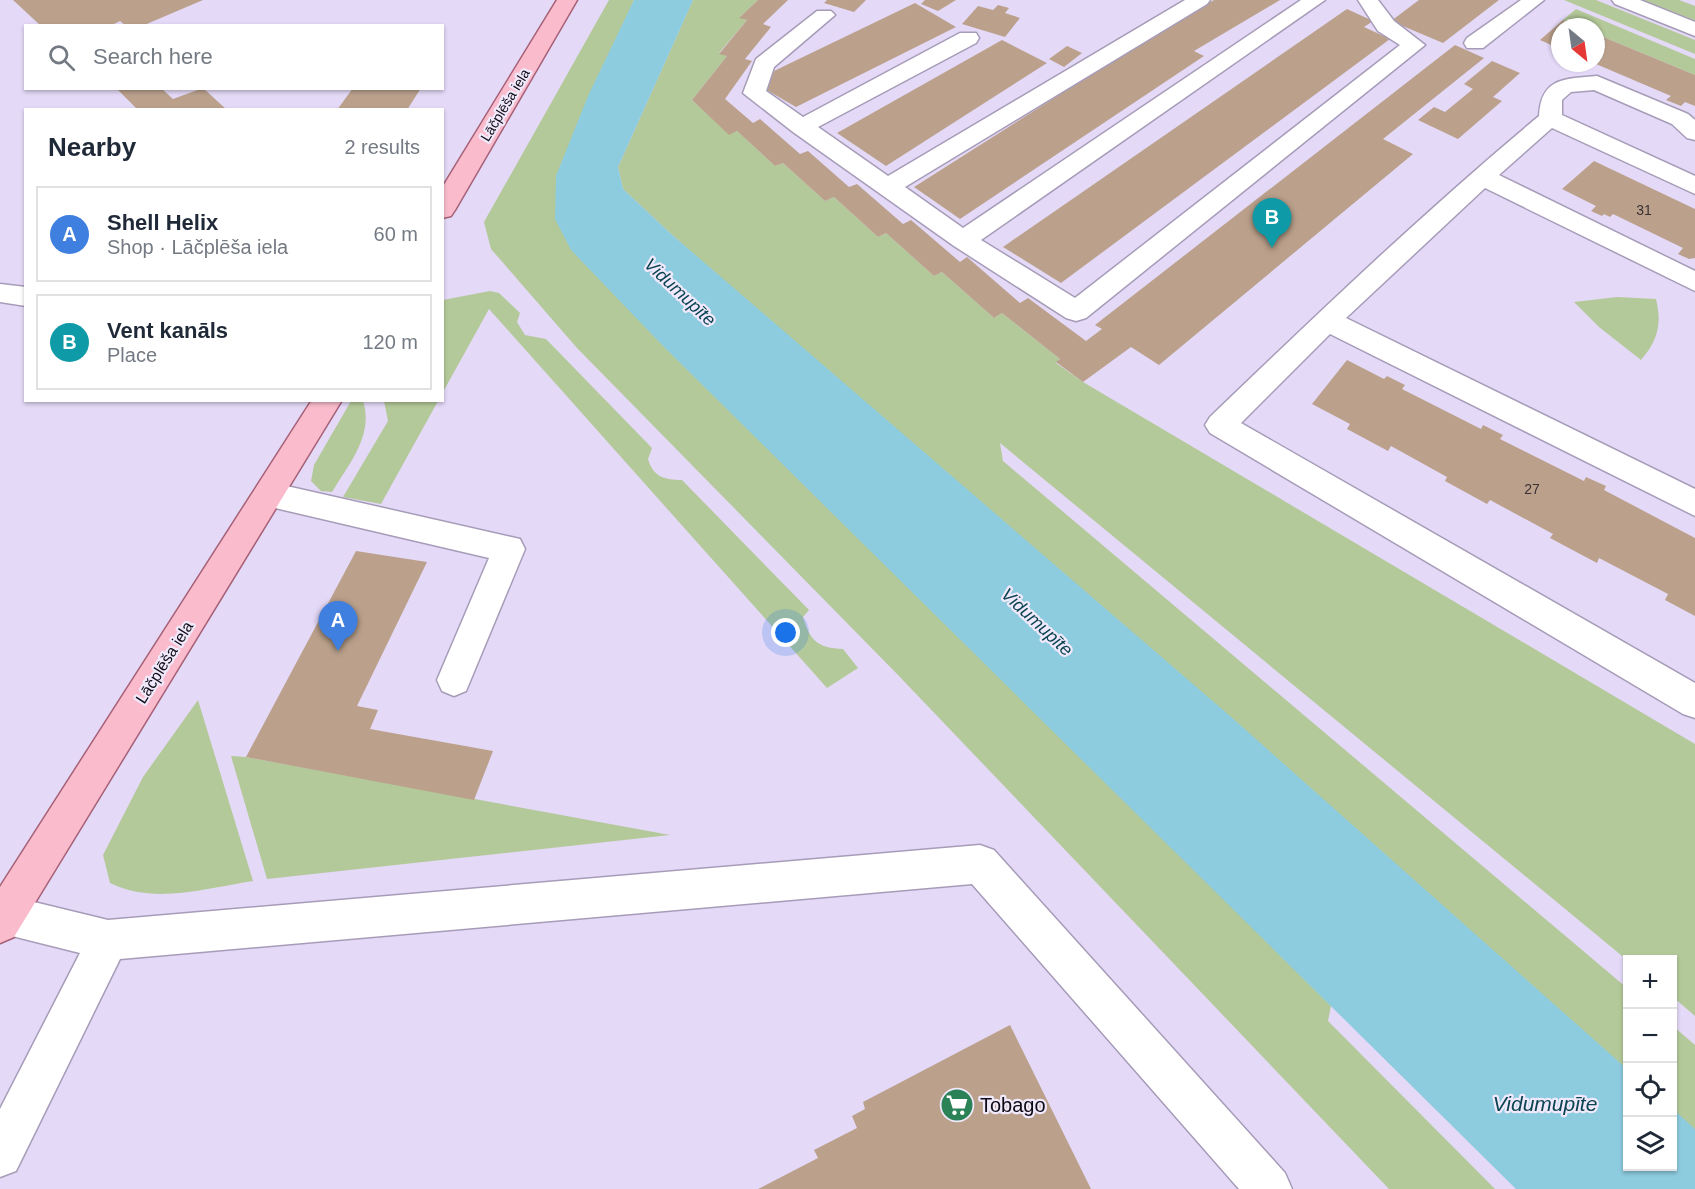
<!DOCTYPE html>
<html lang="en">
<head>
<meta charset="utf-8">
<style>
  :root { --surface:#fff; --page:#f6f6f7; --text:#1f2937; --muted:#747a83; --line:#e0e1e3; --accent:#2a8256 }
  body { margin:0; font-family:Arial,sans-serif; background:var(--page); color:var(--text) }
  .controls { position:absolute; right:18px; bottom:18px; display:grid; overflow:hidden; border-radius:0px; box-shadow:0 2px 4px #0004 }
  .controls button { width:54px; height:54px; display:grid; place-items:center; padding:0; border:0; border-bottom:2px solid var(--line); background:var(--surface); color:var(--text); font:30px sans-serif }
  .compass { position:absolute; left:1551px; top:18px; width:54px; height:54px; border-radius:50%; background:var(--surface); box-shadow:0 2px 4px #0004; rotate:151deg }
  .you { position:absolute; left:786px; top:633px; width:21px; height:21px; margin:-15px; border:4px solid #fff; border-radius:50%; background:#1a73e8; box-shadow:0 0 0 9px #1a73e833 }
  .badge { display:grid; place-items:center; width:39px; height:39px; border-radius:50%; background:var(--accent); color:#fff; font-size:20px; font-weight:700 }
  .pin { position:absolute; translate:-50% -50px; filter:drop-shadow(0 2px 3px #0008) }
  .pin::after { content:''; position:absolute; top:32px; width:21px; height:18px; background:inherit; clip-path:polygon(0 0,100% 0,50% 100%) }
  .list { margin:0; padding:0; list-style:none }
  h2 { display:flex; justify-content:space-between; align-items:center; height:78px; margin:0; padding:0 24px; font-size:26px }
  h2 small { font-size:20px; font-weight:400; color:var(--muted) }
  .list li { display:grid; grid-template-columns:39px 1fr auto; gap:18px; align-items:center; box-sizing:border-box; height:96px; margin:0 12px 12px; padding:0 12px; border:2px solid var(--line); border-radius:0px }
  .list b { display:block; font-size:22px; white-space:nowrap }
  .list p { margin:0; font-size:20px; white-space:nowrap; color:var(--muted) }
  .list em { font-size:20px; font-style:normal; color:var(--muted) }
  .icon { flex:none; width:33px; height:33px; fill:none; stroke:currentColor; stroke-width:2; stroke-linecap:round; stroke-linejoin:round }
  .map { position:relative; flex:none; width:1695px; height:1189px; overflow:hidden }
  .search { position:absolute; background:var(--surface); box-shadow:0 2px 4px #0004; left:24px; top:24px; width:420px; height:66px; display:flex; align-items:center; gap:15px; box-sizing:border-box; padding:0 21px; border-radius:0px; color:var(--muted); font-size:22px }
  .panel { position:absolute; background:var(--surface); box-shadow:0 2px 4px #0004; left:24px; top:108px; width:420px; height:294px; border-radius:0px }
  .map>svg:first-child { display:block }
  .green { fill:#b4c999 }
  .water { fill:#8dcbdf }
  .building { fill:#bba18c }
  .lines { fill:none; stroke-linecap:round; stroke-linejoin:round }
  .minor-casing { stroke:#a79cb8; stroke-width:3 }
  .major-casing { stroke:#a66177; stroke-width:3 }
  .minor { fill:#fff; fill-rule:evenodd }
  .major { fill:#fabccd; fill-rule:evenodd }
  .labels { text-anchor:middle; stroke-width:4.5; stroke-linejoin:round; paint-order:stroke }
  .far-street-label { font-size:14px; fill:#0f0b15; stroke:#f0e9fb }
  .number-label { font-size:14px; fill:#3a3033 }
  .street-label { font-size:16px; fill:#0f0b15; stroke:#f0e9fb }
  .water-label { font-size:18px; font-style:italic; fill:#0a4351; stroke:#f0e9fb }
  .near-poi-label { font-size:20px; fill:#0f0b15; stroke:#f0e9fb; text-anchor:start }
  .near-water-label { font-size:21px; font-style:italic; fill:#0a4351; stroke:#f0e9fb }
</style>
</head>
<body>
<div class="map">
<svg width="1695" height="1189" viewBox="0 0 1695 1189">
  <rect width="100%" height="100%" fill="#e4d9f7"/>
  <path class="green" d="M 609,0 L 634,0 L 556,176 L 1331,1006 L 1328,1021 L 1495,1189 L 1389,1189 L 898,675 L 577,348 L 491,249 L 484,222 Z
    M 693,0 L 758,0 L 740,17 L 747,20 L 719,53 L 727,56 L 692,100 L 729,134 L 737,131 L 775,166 L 783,163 L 825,201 L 834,197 L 878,237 L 886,233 L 934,276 L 942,272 L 994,318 L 1002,313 L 1060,359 L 1056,363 L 1083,382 L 1695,744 L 1695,1016 L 1673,997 L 1672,960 L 1627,960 L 1000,443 L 1003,461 L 1627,988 L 1627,1075 L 670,233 L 623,189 L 618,167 Z
    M 1564,0 L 1596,0 L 1695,40 L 1695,54 Z
    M 1641,0 L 1679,0 L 1695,6 L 1695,21 Z
    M 1576,9 L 1695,59 L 1695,75 L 1596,34 L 1596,27 L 1579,27 L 1563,20 Z
    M 490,291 L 499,293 L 520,313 L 517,322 L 525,335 L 546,339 L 652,448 L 648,459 C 653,477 665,480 682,480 L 809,610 L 803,617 C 810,641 818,648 843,649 L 858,668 L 827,688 L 489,309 L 443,392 L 443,300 Z
    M 1617,297 L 1656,299 C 1662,324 1658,340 1641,360 L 1599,327 L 1574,302 Z
    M 351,401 L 363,401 C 374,435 349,464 332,492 L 321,491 L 311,481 L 314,465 Z
    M 384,401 L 438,401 L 381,504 L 343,497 L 388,421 Z
    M 198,700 L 253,881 C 207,888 154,905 110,883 L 103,855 L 143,777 Z
    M 231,756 L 246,757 L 670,835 L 267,879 Z
    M 1673,1026 L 1695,1045 L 1695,1135 L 1673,1115 Z"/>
  <path class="water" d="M 634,0 L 693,0 L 618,167 L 623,189 L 670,233 L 1230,716 L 1627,1069 L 1628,1166 L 1672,1166 L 1673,1109 L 1695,1129 L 1695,1189 L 1516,1189 L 665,348 L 571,250 L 555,219 L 556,176 L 588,96 Z"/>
  <path class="building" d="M 13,0 L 203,0 L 142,26 L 126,26 L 120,21 L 110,26 L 41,26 Z
    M 758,0 L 788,0 L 763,24 L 771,27 L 745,59 L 752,61 L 725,99 L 753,123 L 760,119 L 800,154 L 808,151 L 849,187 L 857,184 L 903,224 L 911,220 L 960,262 L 967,257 L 1020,303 L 1028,298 L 1086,341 L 1102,329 L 1095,325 L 1455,45 L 1484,58 L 1383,139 L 1413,154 L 1159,365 L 1131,347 L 1083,382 L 1056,362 L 1060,359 L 1002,313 L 994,318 L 942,272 L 934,276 L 886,233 L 878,237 L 834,197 L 825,201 L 783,163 L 775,166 L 737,131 L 729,135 L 692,100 L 727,56 L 719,54 L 747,20 L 739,18 Z
    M 827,0 L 866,0 L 854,12 L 824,3 Z
    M 925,0 L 956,0 L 938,11 L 921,4 Z
    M 1214,0 L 1280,0 L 1194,51 L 1204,56 L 960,219 L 914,187 L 1158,32 Z
    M 1419,0 L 1499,0 L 1443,43 L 1391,21 Z
    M 915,3 L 956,27 L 796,107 L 765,89 L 774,71 Z
    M 998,5 L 1009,8 L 1005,13 L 1020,18 L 1005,37 L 962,24 L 978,6 L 993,10 Z
    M 1347,9 L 1373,21 L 1364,27 L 1390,39 L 1061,283 L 1003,247 Z
    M 1563,20 L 1579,27 L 1560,27 L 1560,49 L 1540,40 Z
    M 1596,34 L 1695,75 L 1695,106 L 1685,102 L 1681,106 L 1666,100 L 1671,96 L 1596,64 Z
    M 1002,40 L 1047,63 L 886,166 L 837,133 Z
    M 1067,46 L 1082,53 L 1064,67 L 1049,59 Z
    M 1492,61 L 1520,73 L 1493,97 L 1502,101 L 1458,139 L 1418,120 L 1434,107 L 1445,112 L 1473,89 L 1464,84 Z
    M 116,88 L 161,88 L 173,99 L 203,88 L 227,110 L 138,110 Z
    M 353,88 L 421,88 L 407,110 L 337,110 Z
    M 1594,161 L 1695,209 L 1695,258 L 1689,259 L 1678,254 L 1683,248 L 1613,214 L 1610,217 L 1604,214 L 1602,216 L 1591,211 L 1596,206 L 1562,189 Z
    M 1347,360 L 1384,379 L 1387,376 L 1405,385 L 1402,389 L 1481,429 L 1483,425 L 1503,435 L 1500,439 L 1584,481 L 1586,477 L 1606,486 L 1604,490 L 1695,538 L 1695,616 L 1665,600 L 1668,594 L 1599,558 L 1597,563 L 1550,538 L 1553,534 L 1490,500 L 1487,504 L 1445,481 L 1447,477 L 1391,446 L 1388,451 L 1347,429 L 1350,424 L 1312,404 Z
    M 356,551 L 427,562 L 357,706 L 378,710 L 370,729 L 493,751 L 474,800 L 246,757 Z
    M 1010,1025 L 1091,1189 L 758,1189 L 818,1158 L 814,1150 L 857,1128 L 852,1116 L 865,1109 L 863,1102 Z"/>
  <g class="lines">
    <g class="minor-casing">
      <path id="minor" d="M 1185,0 L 1210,0 L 1207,4 L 905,187 L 963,228 L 1301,0 L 1325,0 L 981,240 L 1075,298 L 1400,45 L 1378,31 L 1358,0 L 1378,0 L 1394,21 L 1425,45 L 1086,318 L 1076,321 L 1066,318 L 954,246 L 793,132 L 743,93 L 756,59 L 817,11 L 831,11 L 835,15 L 774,67 L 766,91 L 803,117 L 960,33 L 976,33 L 979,38 L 976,43 L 818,127 L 888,176 Z
        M 1521,0 L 1544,0 L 1483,48 L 1467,48 L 1464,43 L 1467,38 Z
        M 1612,0 L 1640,0 L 1695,22 L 1695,36 L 1615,4 Z
        M 1597,76 L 1688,114 L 1695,120 L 1695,140 L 1687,138 L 1672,124 L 1594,90 L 1571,92 L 1562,100 L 1562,115 L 1695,176 L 1695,194 L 1552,128 L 1499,175 L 1695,271 L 1695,291 L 1485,188 L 1346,318 L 1695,489 L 1695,516 L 1330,334 L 1241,423 L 1695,683 L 1695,718 L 1683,714 L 1210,433 L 1205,425 L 1210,417 C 1317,314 1425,211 1539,116 C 1541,77 1565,79 1597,76 Z
        M 0,284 L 26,287 L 26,306 L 0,302 Z
        M 269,482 L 520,539 L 525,549 L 466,691 L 454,696 L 442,691 L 437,680 L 489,558 L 258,504 L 254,495 L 258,486 Z
        M 980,845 L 994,850 L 1285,1173 L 1292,1189 L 1239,1189 L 972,884 L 120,959 L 16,1171 L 0,1177 L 0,1109 L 80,953 L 0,933 L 0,897 L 5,895 L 108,920 Z"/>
    </g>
    <g class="major-casing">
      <path id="major" d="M 557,0 L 577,0 L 455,210 L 451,216 L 442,218 L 442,188 Z
        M 312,400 L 342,400 L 14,937 L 0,943 L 0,887 Z"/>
    </g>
    <use href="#minor" class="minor"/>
    <use href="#major" class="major"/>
  </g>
  <defs>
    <g id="supermarket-disc" transform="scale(1.725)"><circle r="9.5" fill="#2a8256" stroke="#f0e9fb"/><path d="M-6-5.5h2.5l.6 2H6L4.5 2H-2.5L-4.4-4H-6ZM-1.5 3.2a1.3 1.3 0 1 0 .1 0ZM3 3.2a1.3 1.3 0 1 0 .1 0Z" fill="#fff"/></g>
  </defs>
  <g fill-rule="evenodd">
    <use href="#supermarket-disc" x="957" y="1105"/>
  </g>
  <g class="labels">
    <g class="far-street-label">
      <text transform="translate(505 105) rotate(-59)" y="5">Lāčplēša iela</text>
    </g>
    <g class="number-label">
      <text x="1644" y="215">31</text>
      <text x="1532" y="494">27</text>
    </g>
    <g class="street-label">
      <text transform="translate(164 662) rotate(-58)" y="6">Lāčplēša iela</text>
    </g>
    <g class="water-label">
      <text transform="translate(680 292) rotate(43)" y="6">Vidumupīte</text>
      <text transform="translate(1037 622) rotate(43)" y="6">Vidumupīte</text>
    </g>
    <g class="near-poi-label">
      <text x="980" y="1112">Tobago</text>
    </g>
    <g class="near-water-label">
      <text x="1545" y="1111">Vidumupīte</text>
    </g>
  </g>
</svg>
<div class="controls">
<button>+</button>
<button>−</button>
<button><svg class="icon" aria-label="locate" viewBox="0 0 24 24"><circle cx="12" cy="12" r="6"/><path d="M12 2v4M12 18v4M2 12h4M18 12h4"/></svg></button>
<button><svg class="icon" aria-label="layers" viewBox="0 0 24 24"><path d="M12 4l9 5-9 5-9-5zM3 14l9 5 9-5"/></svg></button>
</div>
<svg class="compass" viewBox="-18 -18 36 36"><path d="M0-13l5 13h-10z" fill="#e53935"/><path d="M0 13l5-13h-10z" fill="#747a83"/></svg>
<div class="you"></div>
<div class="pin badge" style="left:338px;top:651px;background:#3f7fe0">A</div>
<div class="pin badge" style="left:1272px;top:248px;background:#0f9aa8">B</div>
<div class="search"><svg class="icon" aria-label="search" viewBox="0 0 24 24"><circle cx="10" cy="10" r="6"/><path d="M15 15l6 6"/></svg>Search here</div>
<section class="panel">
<h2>Nearby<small>2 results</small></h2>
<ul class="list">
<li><span class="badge" style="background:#3f7fe0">A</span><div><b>Shell Helix</b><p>Shop · Lāčplēša iela</p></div><em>60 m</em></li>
<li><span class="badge" style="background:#0f9aa8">B</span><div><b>Vent kanāls</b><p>Place</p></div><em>120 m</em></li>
</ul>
</section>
</div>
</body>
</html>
